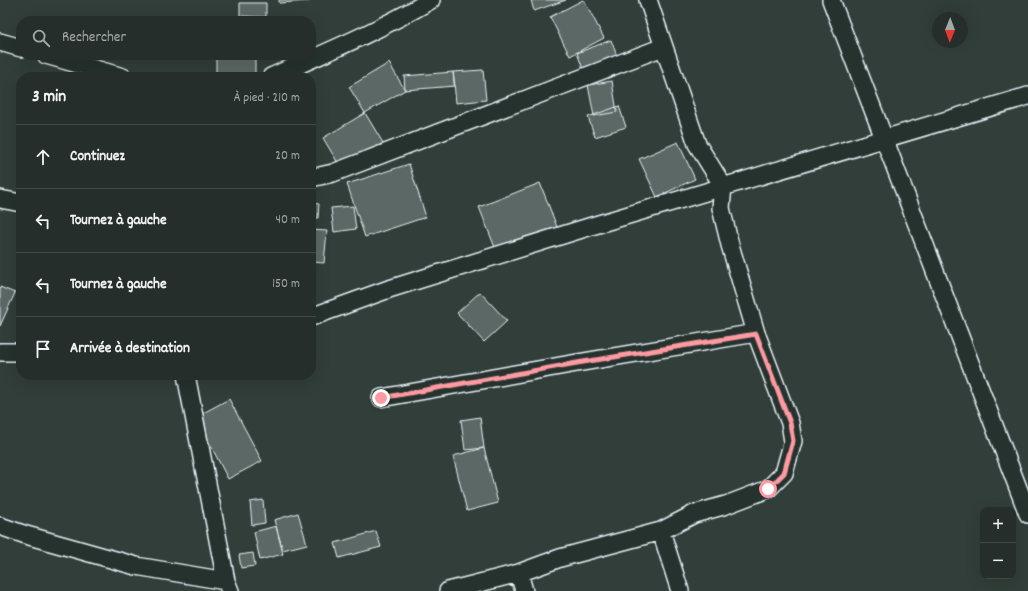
<!DOCTYPE html>
<html lang="fr">
<head>
<meta charset="utf-8">
<style>
  :root { --surface:#262e2b; --page:#2e3633; --text:#f1f3f6; --muted:#a4a8a9; --line:#424a47 }
  body { margin:0; font-family:Dekko,sans-serif; background:var(--page); color:var(--text) }
  .controls { position:absolute; right:12px; bottom:12px; display:grid; overflow:hidden; border-radius:8px; box-shadow:0 4px 16px #0002 }
  .controls button { width:36px; height:36px; display:grid; place-items:center; padding:0; border:0; border-bottom:1px solid var(--line); background:var(--surface); color:var(--text); font:20px sans-serif }
  .compass { position:absolute; left:932px; top:12px; width:36px; height:36px; border-radius:50%; background:var(--surface); box-shadow:0 4px 16px #0002; rotate:181deg }
  .stop { position:absolute; width:12px; height:12px; margin:-9px; border:3px solid #ff9aa2; border-radius:50%; background:#fff }
  .stop.end { background:#ff9aa2; border-color:#fff; box-shadow:0 1px 4px #0008 }
  .list { margin:0; padding:0; list-style:none }
  h2 { display:flex; justify-content:space-between; align-items:center; height:52px; margin:0; padding:0 16px; font-size:17px }
  h2 small { font-size:13px; font-weight:400; color:var(--muted) }
  .list li { display:grid; grid-template-columns:26px 1fr auto; gap:12px; align-items:center; box-sizing:border-box; height:64px; padding:0 16px; border-top:1px solid var(--line) }
  .list b { display:block; font-size:15px; white-space:nowrap }
  .list em { font-size:13px; font-style:normal; color:var(--muted) }
  .icon { flex:none; width:22px; height:22px; fill:none; stroke:currentColor; stroke-width:2; stroke-linecap:round; stroke-linejoin:round }
  .map { position:relative; flex:none; width:1028px; height:591px; overflow:hidden }
  .search { position:absolute; background:var(--surface); box-shadow:0 4px 16px #0002; left:16px; top:16px; width:300px; height:44px; display:flex; align-items:center; gap:10px; box-sizing:border-box; padding:0 14px; border-radius:16px; color:var(--muted); font-size:15px }
  .panel { position:absolute; background:var(--surface); box-shadow:0 4px 16px #0002; left:16px; top:72px; width:300px; height:308px; border-radius:16px }
  .map>svg:first-child { display:block }
  .building { fill:#5c6865; stroke:#e8f1f8 }
  .lines { fill:none; stroke-linecap:round; stroke-linejoin:round }
  .minor-casing { stroke:#e8f1f8; stroke-width:20 }
  .minor { stroke:#26332d; stroke-width:17 }
  .route { stroke:#ff9aa2; stroke-width:5 }
</style>
</head>
<body>
<div class="map">
<svg width="1028" height="591" viewBox="0 0 1028 591">
  <rect width="100%" height="100%" fill="#323e39"/>
  <filter id="ink" filterUnits="userSpaceOnUse"><feTurbulence type="fractalNoise" baseFrequency=".025" numOctaves="2"/><feDisplacementMap in="SourceGraphic" scale="8" xChannelSelector="R" yChannelSelector="G"/><feConvolveMatrix kernelMatrix="1 2 1 2 8 2 1 2 1" color-interpolation-filters="sRGB"/></filter>
  <g filter="url(#ink)">
    <path class="building" d="M 279,0 L 310,0 L 310,1 L 279,3 Z
      M 531,0 L 566,0 L 534,11 Z
      M 583,0 L 584,0 L 604,38 L 570,56 L 550,17 Z
      M 240,3 L 266,3 L 266,17 L 240,16 Z
      M 611,40 L 623,72 L 589,85 L 577,53 Z
      M 216,55 L 255,55 L 255,77 L 216,77 Z
      M 389,63 L 405,90 L 365,113 L 349,87 Z
      M 483,70 L 486,100 L 456,103 L 453,72 Z
      M 453,72 L 455,86 L 405,90 L 404,76 Z
      M 612,81 L 617,112 L 594,116 L 588,85 Z
      M 619,106 L 626,127 L 595,137 L 588,117 Z
      M 365,113 L 383,143 L 341,168 L 323,138 Z
      M 678,142 L 695,179 L 657,197 L 639,159 Z
      M 409,164 L 426,217 L 365,237 L 347,184 Z
      M 540,183 L 557,227 L 496,250 L 479,207 Z
      M 311,203 L 319,204 L 318,218 L 311,217 Z
      M 353,206 L 356,229 L 334,232 L 331,208 Z
      M 311,230 L 327,231 L 324,263 L 311,262 Z
      M 0,287 L 15,293 L 0,326 Z
      M 480,292 L 507,321 L 484,342 L 457,313 Z
      M 229,399 L 262,461 L 228,479 L 196,417 Z
      M 480,417 L 484,448 L 465,450 L 461,420 Z
      M 484,448 L 498,503 L 467,511 L 453,456 Z
      M 263,500 L 265,523 L 252,525 L 250,502 Z
      M 298,513 L 307,544 L 283,550 L 274,520 Z
      M 276,526 L 283,554 L 260,560 L 254,532 Z
      M 376,531 L 381,547 L 339,558 L 335,543 Z
      M 253,553 L 255,566 L 241,568 L 239,555 Z"/>
    <g class="lines">
      <g class="minor-casing">
        <path id="minor" d="M 831,0 L 1028,514
          M 0,42 L 21,48
          M 46,55 L 123,77
          M 271,77 C 325,53 380,30 431,0
          M 311,178 L 333,173 L 663,47
          M 0,199 L 21,203
          M 311,317 L 389,289 L 595,225 L 1028,96
          M 0,352 L 21,352
          M 186,375 L 226,581 L 230,591
          M 381,398 L 577,363 L 756,333
          M 0,526 L 26,535 L 136,566 L 226,581
          M 661,531 L 680,591
          M 519,573 L 524,591
          M 448,591 L 519,573 L 560,558 L 661,531 L 694,514 L 726,505 L 768,489 L 784,473 L 793,441 L 790,423 L 756,333 L 730,245 L 721,208 L 723,186 L 697,144 L 648,0"/>
      </g>
      <use href="#minor" class="minor"/>
    </g>
  </g>
  <g class="lines" filter="url(#ink)">
    <path class="route" d="M 381,398 L 577,363 L 756,334 L 790,423 L 793,441 L 784,473 L 768,489"/>
  </g>
</svg>
<div class="controls">
<button>+</button>
<button>−</button>
</div>
<svg class="compass" viewBox="-18 -18 36 36"><path d="M0-13l5 13h-10z" fill="#e53935"/><path d="M0 13l5-13h-10z" fill="#a4a8a9"/></svg>
<div class="stop" style="left:768px;top:489px"></div>
<div class="stop end" style="left:381px;top:398px"></div>
<div class="search"><svg class="icon" aria-label="search" viewBox="0 0 24 24"><circle cx="10" cy="10" r="6"/><path d="M15 15l6 6"/></svg>Rechercher</div>
<section class="panel">
<h2>3 min<small>À pied · 210 m</small></h2>
<ul class="list">
<li><svg class="icon" aria-label="ahead" viewBox="0 0 24 24"><path d="M12 20V5M6 11l6-6 6 6"/></svg><div><b>Continuez</b></div><em>20 m</em></li>
<li><svg class="icon" aria-label="left" viewBox="0 0 24 24"><path d="M17 20v-9H6M10 6l-5 5 5 5"/></svg><div><b>Tournez à gauche</b></div><em>40 m</em></li>
<li><svg class="icon" aria-label="left" viewBox="0 0 24 24"><path d="M17 20v-9H6M10 6l-5 5 5 5"/></svg><div><b>Tournez à gauche</b></div><em>150 m</em></li>
<li><svg class="icon" aria-label="arrive" viewBox="0 0 24 24"><path d="M6 21V4h12l-3 4 3 4H6"/></svg><div><b>Arrivée à destination</b></div></li>
</ul>
</section>
</div>
</body>
</html>
